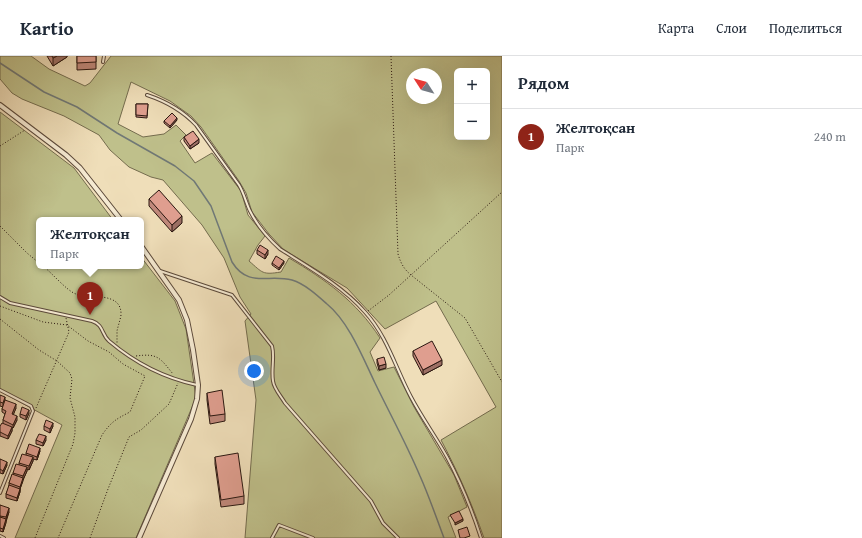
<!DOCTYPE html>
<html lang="ru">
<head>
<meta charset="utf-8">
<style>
  :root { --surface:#fff; --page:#f2f2f3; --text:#1f2937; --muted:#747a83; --line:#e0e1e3; --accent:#8f2418 }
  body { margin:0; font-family:"Gentium Book Plus",serif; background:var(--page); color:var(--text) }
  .controls { position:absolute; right:12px; top:12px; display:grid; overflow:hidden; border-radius:6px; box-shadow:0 4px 16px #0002 }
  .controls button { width:36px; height:36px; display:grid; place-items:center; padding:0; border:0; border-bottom:1px solid var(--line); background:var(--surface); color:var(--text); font:20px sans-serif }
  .compass { position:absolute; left:406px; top:12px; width:36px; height:36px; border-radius:50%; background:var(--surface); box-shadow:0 4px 16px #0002; rotate:306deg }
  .you { position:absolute; left:254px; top:315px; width:14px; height:14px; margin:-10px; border:3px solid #fff; border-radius:50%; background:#1a73e8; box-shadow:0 0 0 6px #1a73e833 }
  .badge { display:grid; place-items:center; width:26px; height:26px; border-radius:50%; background:var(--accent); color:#fff; font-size:13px; font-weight:700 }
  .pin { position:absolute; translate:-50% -33px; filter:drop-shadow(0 1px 2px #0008) }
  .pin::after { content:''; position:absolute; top:21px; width:14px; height:12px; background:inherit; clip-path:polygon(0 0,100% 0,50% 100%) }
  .popup { position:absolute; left:36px; top:161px; width:108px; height:52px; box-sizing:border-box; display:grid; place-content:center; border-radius:6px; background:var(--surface); filter:drop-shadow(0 1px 3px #0005); font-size:13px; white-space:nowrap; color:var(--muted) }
  .popup b { font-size:15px; color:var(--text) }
  .popup::after { content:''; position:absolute; left:50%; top:100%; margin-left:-8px; border:8px solid transparent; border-top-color:var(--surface) }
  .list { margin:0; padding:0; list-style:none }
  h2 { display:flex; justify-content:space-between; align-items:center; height:52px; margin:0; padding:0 16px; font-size:17px }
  h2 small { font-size:13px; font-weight:400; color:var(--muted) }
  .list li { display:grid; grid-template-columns:26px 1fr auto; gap:12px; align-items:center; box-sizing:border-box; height:56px; padding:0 16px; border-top:1px solid var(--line) }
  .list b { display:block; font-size:15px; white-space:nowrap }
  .list p { margin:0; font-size:13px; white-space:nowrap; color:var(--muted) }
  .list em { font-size:13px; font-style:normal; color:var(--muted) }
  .map { position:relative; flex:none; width:502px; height:482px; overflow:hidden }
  header { display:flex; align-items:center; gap:24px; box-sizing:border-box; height:56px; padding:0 20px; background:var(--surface); border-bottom:1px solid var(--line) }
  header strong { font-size:19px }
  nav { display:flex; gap:22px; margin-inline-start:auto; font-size:14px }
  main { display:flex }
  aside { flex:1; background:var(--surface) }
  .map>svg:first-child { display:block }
  .green { fill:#bfc08b; stroke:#746c4e; fill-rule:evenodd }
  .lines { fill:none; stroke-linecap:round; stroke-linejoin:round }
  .stream { stroke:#707876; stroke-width:1.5 }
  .service-casing { stroke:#5b493a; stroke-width:4 }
  .minor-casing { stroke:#5b493a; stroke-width:6 }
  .path { stroke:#2a1710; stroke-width:1; stroke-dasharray:1 2; stroke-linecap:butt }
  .service { stroke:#f5ead2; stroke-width:2 }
  .minor { stroke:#f5ead2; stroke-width:4 }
  .wall { fill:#c0887b; stroke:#2a1710 }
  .shaded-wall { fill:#9c6f64; stroke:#2a1710 }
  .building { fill:#df9e8f; stroke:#2a1710 }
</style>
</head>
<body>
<header>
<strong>Kartio</strong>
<nav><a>Карта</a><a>Слои</a><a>Поделиться</a></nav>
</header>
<main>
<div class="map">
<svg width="502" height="482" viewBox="0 0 502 482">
  <rect width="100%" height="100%" fill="#efdeb9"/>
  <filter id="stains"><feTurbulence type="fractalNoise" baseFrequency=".005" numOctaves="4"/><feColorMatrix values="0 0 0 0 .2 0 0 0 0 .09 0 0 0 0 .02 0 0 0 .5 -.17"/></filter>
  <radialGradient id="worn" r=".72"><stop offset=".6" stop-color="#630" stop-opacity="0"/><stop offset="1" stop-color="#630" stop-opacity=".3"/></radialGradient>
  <path class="green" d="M 0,0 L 31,0 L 49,13 L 85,30 L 90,27 L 111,0 L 502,0 L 502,482 L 484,482 C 472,448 458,416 441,384 L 496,351 L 436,245 L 385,273 L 347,232 L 284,194 L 269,178 L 252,156 L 246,137 L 239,125 L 201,71 L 191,60 L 170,45 L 131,26 L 118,68 L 143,81 L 164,78 L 176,69 L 186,79 L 180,85 L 195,107 L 212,97 L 241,135 L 248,159 L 265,180 L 258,189 L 249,205 C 263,217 262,219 281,216 L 289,202 C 326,224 356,245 380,282 L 370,296 L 378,315 L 394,311 L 414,351 L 454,419 L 467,451 L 448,461 L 456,482 L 245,482 L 256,344 L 245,265 L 251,258 L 240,241 L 224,202 L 202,169 L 163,124 L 151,121 L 129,111 L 110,94 L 99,79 L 64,60 L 22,43 L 12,37 L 0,23 ZM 457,15 L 487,15 L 487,81 L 457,81 ZM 412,18 L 436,18 L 436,42 L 412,42 Z
    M 0,56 L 74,112 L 113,164 L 39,164 L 39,210 L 141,210 L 141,201 L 175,245 L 186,273 L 196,342 L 136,482 L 15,482 L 62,369 L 0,335 Z"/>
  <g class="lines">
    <path class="stream" d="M 0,7 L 44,36 L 77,51 L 117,77 L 175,110 L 194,125 L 211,150 L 232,206 C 248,232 268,218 292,224 C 305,228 317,239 327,248 C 349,266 363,302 375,327 C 390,358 407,389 420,420 C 429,440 436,461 444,482"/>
    <g class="service-casing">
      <path id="service" d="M 103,6 L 104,0
        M 147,39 C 165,45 183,55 196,69 L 239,129 C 244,137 246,147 250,155 C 257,169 269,183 280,193 C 310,212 342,230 365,256 C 387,280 396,313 411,341 C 422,362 436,381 447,401 C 461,427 472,454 481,482
        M 160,215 L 232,239 L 272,290 C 275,301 271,313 273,325 C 274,333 281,340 285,347 L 371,445 L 383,467 L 398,482
        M 0,241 L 10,247 L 92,265 C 104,269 101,278 109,285 C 135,307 164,322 197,329
        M 0,334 L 31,350 L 33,355 L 0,437
        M 0,480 L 4,482
        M 272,482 L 279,469 L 313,482"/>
    </g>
    <g class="minor-casing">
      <path id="minor" d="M 0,49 L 66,99 L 80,112 L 121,164
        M 139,482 L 191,363 L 197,343 L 198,329 L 193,294 L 187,264 L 179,244 L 141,190"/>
    </g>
    <path class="path" d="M 391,0 L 398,198 C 401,208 404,213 411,219 L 465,262 L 502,326
      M 0,90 L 25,74
      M 0,170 L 27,197 L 39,207
      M 43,210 C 52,217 67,235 76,238 C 90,243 122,235 121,259 C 120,265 118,270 117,275 C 117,279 117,283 117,287
      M 0,250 L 43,266 L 67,269 L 88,285 L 109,296 L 123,308 L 145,320 L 130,356 C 116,363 111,366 102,379 L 58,482
      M 368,255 L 389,239 L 502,136
      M 0,263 L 39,294 L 57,305 L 70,317 L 72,323 L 70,342 L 75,361 L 75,377 L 73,388 L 35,482
      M 136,300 C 158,297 160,302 173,318
      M 36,352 L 69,276 L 66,262
      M 90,482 L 108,433 L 129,381 L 141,374 L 169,348 L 178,327"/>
    <use href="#service" class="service"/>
    <use href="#minor" class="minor"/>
  </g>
  <path class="wall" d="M 47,0 L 67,0 L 67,1 L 53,10 Z
    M 77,0 L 96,0 L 96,13 L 77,14 Z
    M 136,48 L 148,48 L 147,62 L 136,61 Z
    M 177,64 L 170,72 L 164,67 L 164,65 Z
    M 184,81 L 199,87 L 190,93 L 184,85 Z
    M 149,143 L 182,167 L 172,176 L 149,150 Z
    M 257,194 L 268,198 L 265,203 L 257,198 Z
    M 272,207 L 284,207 L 279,214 L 272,209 Z
    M 413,295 L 442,309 L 423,319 L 413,300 Z
    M 377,303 L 386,312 L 379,314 L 377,307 Z
    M 207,337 L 225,358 L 225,365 L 210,368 L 207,344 Z
    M 0,339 L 5,344 L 16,352 L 13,359 L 17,364 L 13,372 L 12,372 L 12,375 L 8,383 L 0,380 L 0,370 L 3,367 L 3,364 L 5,358 L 2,356 L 2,353 L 3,351 L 0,350 Z
    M 29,357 L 26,364 L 20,361 L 20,358 Z
    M 44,370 L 53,370 L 50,377 L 44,374 Z
    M 36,384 L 46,384 L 43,390 L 36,388 Z
    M 40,395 L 37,404 L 33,403 L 33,405 L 29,414 L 27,413 L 27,415 L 23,424 L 20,433 L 20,436 L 17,445 L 6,442 L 6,438 L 9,431 L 9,427 L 13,418 L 13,417 L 19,409 L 19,407 L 26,399 L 26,397 Z
    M 215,401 L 244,440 L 244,448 L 221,451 L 215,408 Z
    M 0,403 L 7,409 L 3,418 L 0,417 Z
    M 0,449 L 9,456 L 3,476 L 0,475 Z"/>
  <path class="shaded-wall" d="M 57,0 L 67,0 L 67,1 L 53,10 L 53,2 Z
    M 177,62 L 177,64 L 170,72 L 170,70 Z
    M 199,83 L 199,87 L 190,93 L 190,90 Z
    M 182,160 L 182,167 L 172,176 L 172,169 Z
    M 268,194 L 268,198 L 265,203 L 265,199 Z
    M 284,205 L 284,207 L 279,214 L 279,212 Z
    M 442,304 L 442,309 L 423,319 L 423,314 Z
    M 386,308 L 386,312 L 379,314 L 379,310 Z
    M 5,341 L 5,344 L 3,351 L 3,347 Z
    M 16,348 L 16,352 L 12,362 L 12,358 Z
    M 29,354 L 29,357 L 26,364 L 26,360 Z
    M 17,360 L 17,364 L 13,372 L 13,369 Z
    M 53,367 L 53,370 L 50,377 L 50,373 Z
    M 12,371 L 12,375 L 8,383 L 8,380 Z
    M 46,380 L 46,384 L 43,390 L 43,387 Z
    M 40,392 L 40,395 L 37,404 L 37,401 Z
    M 33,401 L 33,405 L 29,414 L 29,410 Z
    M 7,406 L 7,409 L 3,418 L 3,415 Z
    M 27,411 L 27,415 L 23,424 L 23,420 Z
    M 23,422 L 23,425 L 20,433 L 20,436 L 17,445 L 17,442 L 20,434 L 20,431 Z
    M 9,452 L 9,456 L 6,464 L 6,467 L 3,476 L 3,473 Z
    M 463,463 L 463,465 L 455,469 L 455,467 Z"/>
  <path class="building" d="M 52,0 L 57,0 L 53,2 Z
    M 77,0 L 96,0 L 96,6 L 77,7 Z
    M 136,48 L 148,48 L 147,60 L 136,59 Z
    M 172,57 L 177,62 L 170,70 L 164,65 Z
    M 193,75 L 199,83 L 190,90 L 184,81 Z
    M 159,134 L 182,160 L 172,169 L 149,143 Z
    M 260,189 L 268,194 L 265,199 L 257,194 Z
    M 276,200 L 284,205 L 279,212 L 272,207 Z
    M 432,285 L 442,304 L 423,314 L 413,295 Z
    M 384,301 L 386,308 L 379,310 L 377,303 Z
    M 222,334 L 225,358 L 210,360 L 207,337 Z
    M 0,339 L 5,341 L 3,347 L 0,346 Z
    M 5,344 L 16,348 L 12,358 L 17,360 L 13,369 L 3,364 L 6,355 L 2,353 Z
    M 22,351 L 29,354 L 26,360 L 20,358 Z
    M 46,364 L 53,367 L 50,373 L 44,370 Z
    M 2,367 L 12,371 L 8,380 L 0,376 L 0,370 Z
    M 39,378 L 46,380 L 43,387 L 36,384 Z
    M 29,388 L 40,392 L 37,401 L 26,397 Z
    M 238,397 L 244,440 L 221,444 L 215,401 Z
    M 22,398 L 33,401 L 29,410 L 19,407 Z
    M 0,403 L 7,406 L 3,415 L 0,413 Z
    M 16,408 L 27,411 L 23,420 L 13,417 Z
    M 12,418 L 23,422 L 20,431 L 9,427 Z
    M 9,429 L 20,433 L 17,442 L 6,438 Z
    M 0,449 L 9,452 L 6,461 L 0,460 Z
    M 459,455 L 463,463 L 455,467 L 450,459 Z
    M 0,461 L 6,463 L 3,473 L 0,472 Z
    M 467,471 L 470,480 L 464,482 L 460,482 L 458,474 Z"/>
  <rect width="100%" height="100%" filter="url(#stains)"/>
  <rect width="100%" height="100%" fill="url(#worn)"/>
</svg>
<div class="controls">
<button>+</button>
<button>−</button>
</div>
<svg class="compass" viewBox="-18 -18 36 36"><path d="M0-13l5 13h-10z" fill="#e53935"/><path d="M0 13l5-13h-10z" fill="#747a83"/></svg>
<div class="you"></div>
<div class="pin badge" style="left:90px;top:259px">1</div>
<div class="popup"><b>Желтоқсан</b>Парк</div>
</div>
<aside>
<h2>Рядом<small></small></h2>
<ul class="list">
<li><span class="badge">1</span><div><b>Желтоқсан</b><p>Парк</p></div><em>240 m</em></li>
</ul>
</aside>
</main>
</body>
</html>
